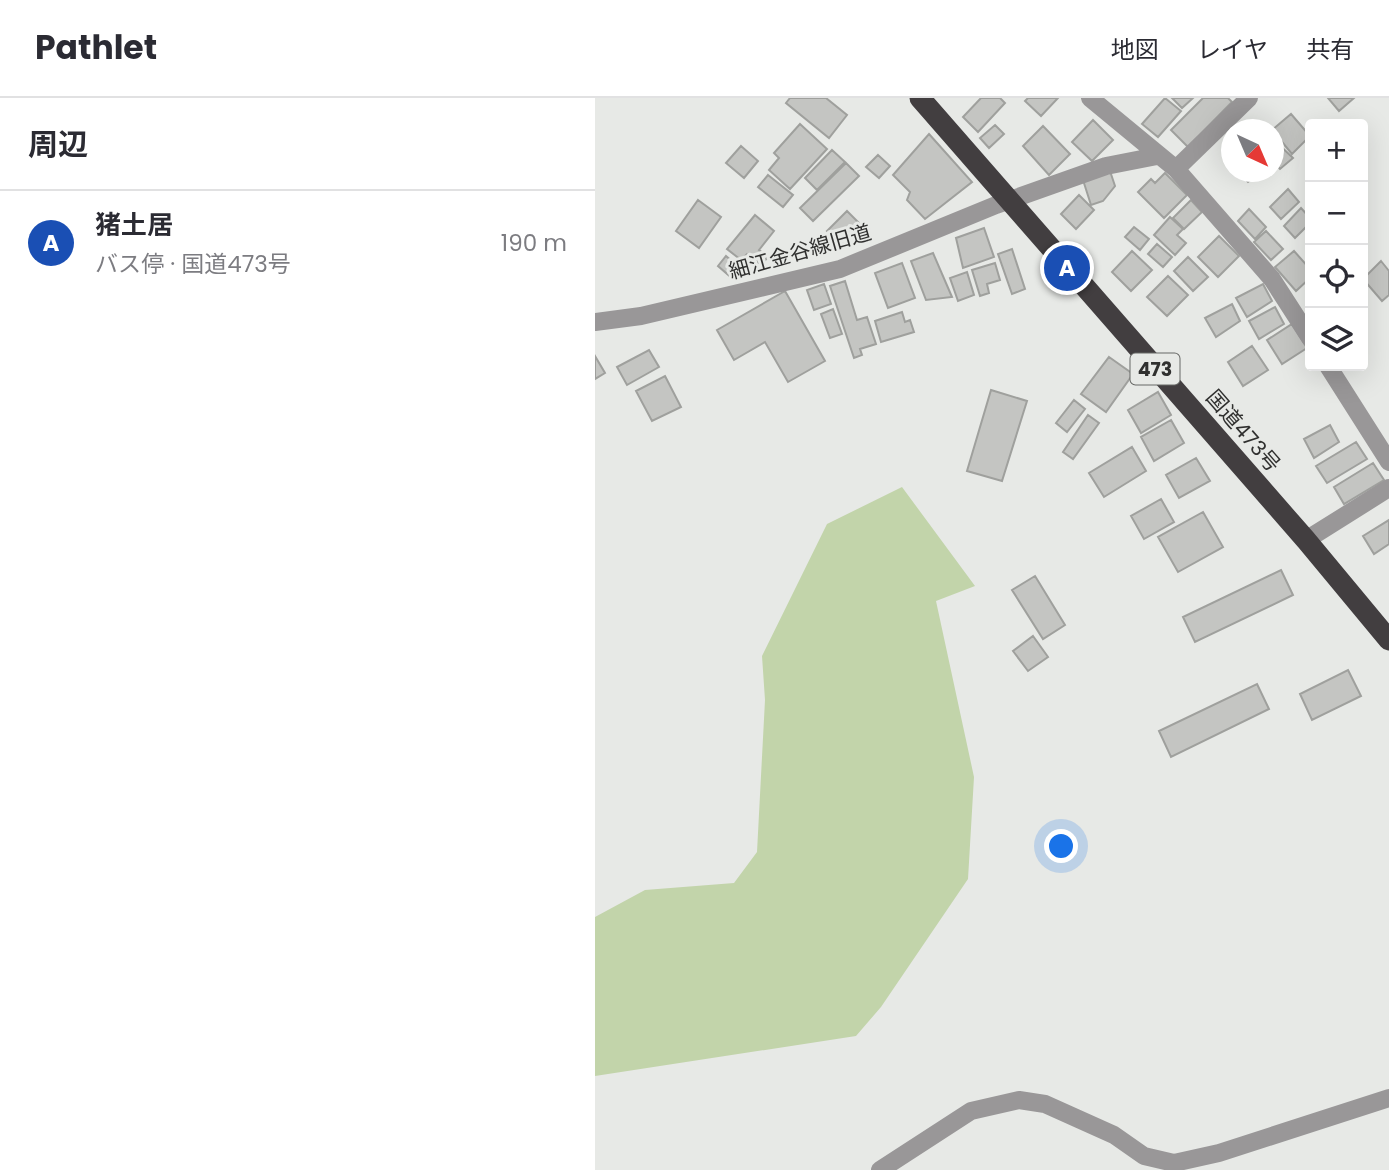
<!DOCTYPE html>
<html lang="ja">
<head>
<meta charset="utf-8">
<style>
  :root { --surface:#fff; --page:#f2f2f3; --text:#2b2b33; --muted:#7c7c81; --line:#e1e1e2; --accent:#b83986 }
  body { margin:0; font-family:Poppins,"Noto Sans JP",sans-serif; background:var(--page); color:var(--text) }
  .controls { position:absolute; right:21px; top:21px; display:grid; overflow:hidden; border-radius:7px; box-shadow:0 7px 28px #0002 }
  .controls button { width:63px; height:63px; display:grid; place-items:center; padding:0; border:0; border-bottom:2px solid var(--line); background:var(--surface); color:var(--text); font:35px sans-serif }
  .compass { position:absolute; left:626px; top:21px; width:63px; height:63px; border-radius:50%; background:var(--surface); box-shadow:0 7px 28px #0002; rotate:136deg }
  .you { position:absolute; left:467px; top:749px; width:24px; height:24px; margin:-18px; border:5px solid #fff; border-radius:50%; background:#1a73e8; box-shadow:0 0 0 10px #1a73e833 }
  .badge { display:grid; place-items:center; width:46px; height:46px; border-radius:50%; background:var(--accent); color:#fff; font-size:23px; font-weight:700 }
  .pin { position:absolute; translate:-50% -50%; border:4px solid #fff; box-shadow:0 2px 7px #0006 }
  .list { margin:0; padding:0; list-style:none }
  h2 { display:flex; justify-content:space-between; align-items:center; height:91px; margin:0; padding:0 28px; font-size:30px }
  h2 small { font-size:23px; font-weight:400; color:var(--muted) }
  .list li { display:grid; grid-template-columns:46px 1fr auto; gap:21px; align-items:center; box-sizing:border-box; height:105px; padding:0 28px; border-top:2px solid var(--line) }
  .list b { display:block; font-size:26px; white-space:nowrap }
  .list p { margin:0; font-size:23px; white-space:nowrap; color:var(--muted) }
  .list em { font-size:23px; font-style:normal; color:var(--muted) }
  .icon { flex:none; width:38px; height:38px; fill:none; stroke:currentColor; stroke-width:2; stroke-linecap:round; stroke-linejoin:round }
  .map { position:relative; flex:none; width:794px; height:1072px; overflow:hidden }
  header { display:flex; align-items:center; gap:42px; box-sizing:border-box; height:98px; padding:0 35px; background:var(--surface); border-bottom:2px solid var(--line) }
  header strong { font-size:33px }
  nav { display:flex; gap:38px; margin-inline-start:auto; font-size:24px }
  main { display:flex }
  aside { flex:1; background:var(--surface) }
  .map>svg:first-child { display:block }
  .green { fill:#c2d4aa }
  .building { fill:#c4c5c2; stroke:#9fa09d; stroke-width:2 }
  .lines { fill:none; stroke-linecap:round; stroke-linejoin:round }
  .minor { stroke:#999798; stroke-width:18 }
  .highway { stroke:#423e40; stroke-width:21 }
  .labels { text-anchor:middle; stroke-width:6; stroke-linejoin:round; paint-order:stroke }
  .shield { fill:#e7e9e6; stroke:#676866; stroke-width:2 }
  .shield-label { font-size:19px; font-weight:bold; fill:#30302f }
  .street-label { font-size:21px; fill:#30302f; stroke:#e7e9e6 }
</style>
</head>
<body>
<header>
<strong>Pathlet</strong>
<nav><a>地図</a><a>レイヤ</a><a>共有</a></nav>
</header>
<main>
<aside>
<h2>周辺<small></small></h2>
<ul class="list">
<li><span class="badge" style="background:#1a4fb4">A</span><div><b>猪土居</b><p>バス停 · 国道473号</p></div><em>190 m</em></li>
</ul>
</aside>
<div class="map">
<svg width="794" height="1072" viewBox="0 0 794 1072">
  <rect width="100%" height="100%" fill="#e7e9e6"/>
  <path class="green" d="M 307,389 L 380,488 L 341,503 L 379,679 L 373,781 L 286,909 L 261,938 L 0,978 L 0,819 L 50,792 L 139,785 L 162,754 L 170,602 L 167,558 L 232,426 Z"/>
  <path class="building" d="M 195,0 L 231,0 L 252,17 L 234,40 L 191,5 Z
    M 386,0 L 405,0 L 410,5 L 383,34 L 368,19 Z
    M 433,0 L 463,0 L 446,18 L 430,3 Z
    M 570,0 L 586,13 L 563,39 L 547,26 Z
    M 577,0 L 598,0 L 587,10 Z
    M 608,0 L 633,0 L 637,4 L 593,49 L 576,32 Z
    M 733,0 L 759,0 L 744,13 Z
    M 696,16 L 715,38 L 697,56 L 677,32 Z
    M 498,22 L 518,42 L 497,63 L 477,44 Z
    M 205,26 L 232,51 L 195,91 L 174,72 L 184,60 L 179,55 Z
    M 400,27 L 409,36 L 394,50 L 385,40 Z
    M 448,28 L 475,56 L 454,77 L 428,48 Z
    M 334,36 L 377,84 L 330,121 L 312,102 L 315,94 L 298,77 Z
    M 678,41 L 698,60 L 685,71 L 678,64 Z
    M 146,48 L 163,63 L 149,80 L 131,65 Z
    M 237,52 L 250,64 L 222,92 L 210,80 Z
    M 283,57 L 295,68 L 284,80 L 271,69 Z
    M 251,65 L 264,78 L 218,123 L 205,110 Z
    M 515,73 L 520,88 L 508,103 L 496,107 L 488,82 Z
    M 643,74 L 665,74 L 653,84 Z
    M 570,75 L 592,97 L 569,120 L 543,94 L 556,81 L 560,85 Z
    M 173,77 L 198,97 L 188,109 L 163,89 Z
    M 693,91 L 704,104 L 686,121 L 675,109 Z
    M 484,97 L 499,112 L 481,131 L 466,116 Z
    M 103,102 L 126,119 L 104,150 L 81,133 Z
    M 596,102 L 607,114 L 589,131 L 578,120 Z
    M 706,110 L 715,120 L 715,125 L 700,140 L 689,128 Z
    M 654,111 L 671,129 L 660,141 L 643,123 Z
    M 252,113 L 267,128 L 248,148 L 232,133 Z
    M 160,117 L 179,133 L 164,152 L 173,159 L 166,167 L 152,156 L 146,162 L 132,151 Z
    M 575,119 L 588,131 L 582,137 L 591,145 L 580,157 L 559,137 Z
    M 539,129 L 554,141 L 545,152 L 530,139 Z
    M 389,130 L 399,159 L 368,170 L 361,140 Z
    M 671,133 L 688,151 L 676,162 L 659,144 Z
    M 624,138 L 644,158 L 623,179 L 603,159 Z
    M 562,146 L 577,159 L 568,169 L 553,156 Z
    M 417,151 L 430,191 L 417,196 L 403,156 Z
    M 537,153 L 557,172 L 536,193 L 517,174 Z
    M 699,153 L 715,171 L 715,180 L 701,193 L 680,169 Z
    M 338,155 L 357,199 L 331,202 L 316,163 Z
    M 131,158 L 146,171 L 138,181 L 123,168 Z
    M 593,159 L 613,179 L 598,193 L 579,173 Z
    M 786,163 L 794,173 L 794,197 L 787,203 L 768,181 Z
    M 307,165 L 320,200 L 293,210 L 280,175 Z
    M 400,165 L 405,182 L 392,186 L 394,195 L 385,198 L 377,172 Z
    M 372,174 L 379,197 L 363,203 L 355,180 Z
    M 573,178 L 593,197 L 572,218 L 552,199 Z
    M 250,183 L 262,222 L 272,219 L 281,246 L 265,251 L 267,257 L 259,260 L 235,188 Z
    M 229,186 L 236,206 L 219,212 L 212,192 Z
    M 668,186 L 677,203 L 652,219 L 641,200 Z
    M 190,193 L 230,263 L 193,284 L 170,244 L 139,262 L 122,232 Z
    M 637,206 L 645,223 L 621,239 L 610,220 Z
    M 680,209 L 689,226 L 664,241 L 654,223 Z
    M 238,211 L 247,236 L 235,240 L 226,216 Z
    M 307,214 L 310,224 L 315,222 L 319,234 L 286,244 L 280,223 Z
    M 697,226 L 712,250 L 687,266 L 672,242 Z
    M 657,248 L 673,272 L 648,288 L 633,264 Z
    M 54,252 L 64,269 L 32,287 L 22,269 Z
    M 0,258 L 10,275 L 0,281 Z
    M 514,259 L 538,276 L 511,314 L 486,296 Z
    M 70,278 L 86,309 L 57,323 L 41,293 Z
    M 396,292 L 432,303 L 407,383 L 372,373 Z
    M 563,294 L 576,317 L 546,335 L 533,312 Z
    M 479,302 L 490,311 L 472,334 L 461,325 Z
    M 493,317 L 504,325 L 478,361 L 468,354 Z
    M 576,322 L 589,345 L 559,363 L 546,339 Z
    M 735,327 L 744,344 L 719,360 L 709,341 Z
    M 761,344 L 772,361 L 732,385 L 721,368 Z
    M 537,349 L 551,373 L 509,399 L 494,375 Z
    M 601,360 L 615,383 L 584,400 L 571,377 Z
    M 778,365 L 789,382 L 749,406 L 739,389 Z
    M 566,401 L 579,424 L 549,441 L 536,418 Z
    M 608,414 L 628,449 L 583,474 L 563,439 Z
    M 794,422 L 794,446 L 779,456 L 768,438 Z
    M 686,472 L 698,497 L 600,544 L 588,519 Z
    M 440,478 L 470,527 L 448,541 L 417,492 Z
    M 438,538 L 453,559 L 433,573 L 418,553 Z
    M 753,572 L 766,598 L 717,622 L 705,596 Z
    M 662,586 L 674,611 L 576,659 L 564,633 Z"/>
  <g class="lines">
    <path class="minor" d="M 495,0 L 581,71 L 677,181 L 715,240
      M 581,71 L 654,0
      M 0,224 L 46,218 L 245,171 L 401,107 L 511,68 L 562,58
      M 733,268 L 794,364
      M 711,442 L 794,390
      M 285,1072 L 376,1013 L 424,1002 L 450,1006 L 519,1037 L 549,1058 L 579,1065 L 624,1055 L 794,1000"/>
    <path class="highway" d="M 325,0 L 711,442 L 794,542"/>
  </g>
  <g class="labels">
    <rect class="shield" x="535.5" y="255.5" width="49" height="31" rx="5"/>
    <g class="shield-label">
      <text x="560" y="278">473</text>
    </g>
    <g class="street-label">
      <text transform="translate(205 154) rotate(-16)" y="7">細江金谷線旧道</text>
      <text transform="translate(648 333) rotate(49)" y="7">国道473号</text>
    </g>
  </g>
</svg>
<div class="controls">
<button>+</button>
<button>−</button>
<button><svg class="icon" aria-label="locate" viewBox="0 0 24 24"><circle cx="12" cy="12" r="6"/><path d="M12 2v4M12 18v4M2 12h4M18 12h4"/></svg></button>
<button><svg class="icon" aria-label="layers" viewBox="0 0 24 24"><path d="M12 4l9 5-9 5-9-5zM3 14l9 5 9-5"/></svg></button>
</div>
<svg class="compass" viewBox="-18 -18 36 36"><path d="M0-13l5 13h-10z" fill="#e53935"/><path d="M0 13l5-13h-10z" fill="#7c7c81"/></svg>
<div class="you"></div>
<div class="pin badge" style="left:472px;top:170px;background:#1a4fb4">A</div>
</div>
</main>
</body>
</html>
